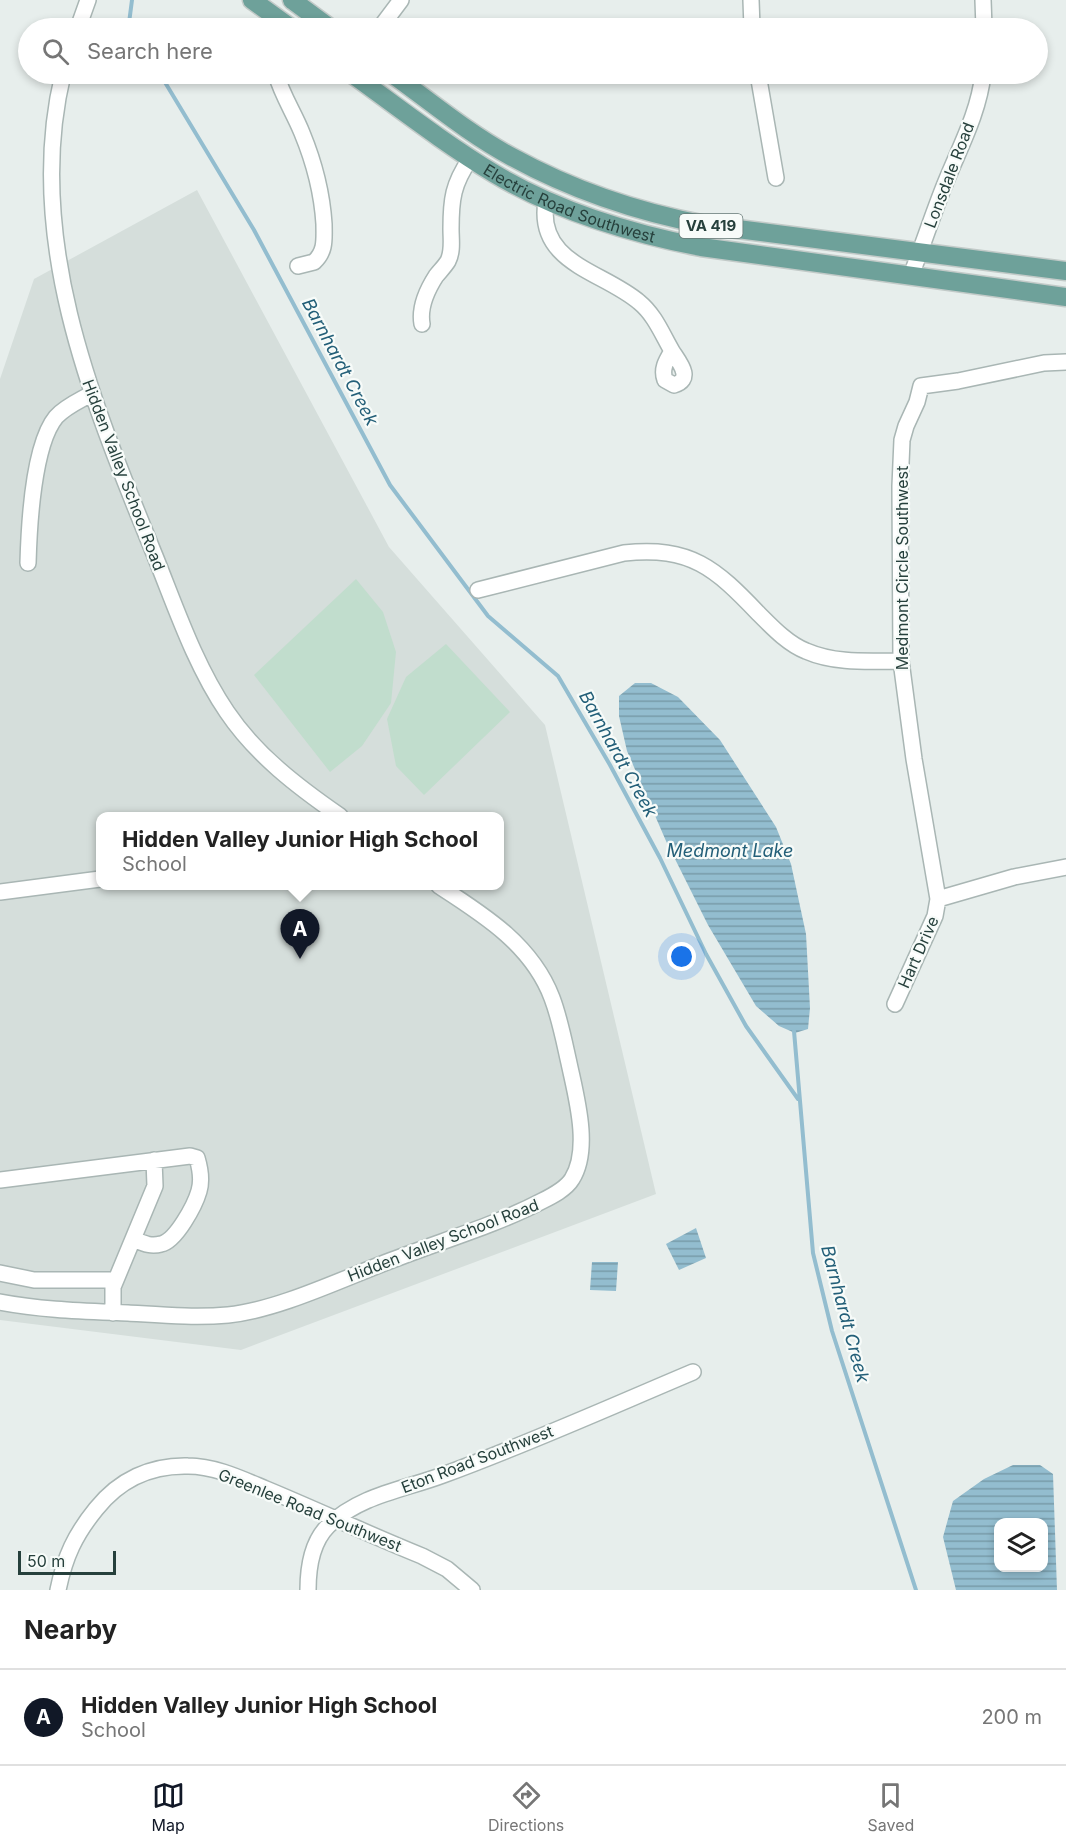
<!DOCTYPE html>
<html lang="en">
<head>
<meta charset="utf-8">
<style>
  :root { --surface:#fff; --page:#f2f2f2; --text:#222; --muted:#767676; --line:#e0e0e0; --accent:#111827 }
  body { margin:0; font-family:Inter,sans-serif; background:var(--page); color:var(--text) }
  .controls { position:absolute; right:18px; bottom:18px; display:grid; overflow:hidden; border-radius:12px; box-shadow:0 3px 9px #0003 }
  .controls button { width:54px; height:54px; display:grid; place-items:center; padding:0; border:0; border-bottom:2px solid var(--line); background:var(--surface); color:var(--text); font:30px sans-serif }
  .scale { position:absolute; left:18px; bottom:15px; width:98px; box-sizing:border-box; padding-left:6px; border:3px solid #26403c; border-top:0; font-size:16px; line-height:21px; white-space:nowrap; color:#26403c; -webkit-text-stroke:4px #f7fbf9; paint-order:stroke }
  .you { position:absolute; left:682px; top:957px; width:21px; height:21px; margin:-15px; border:4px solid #fff; border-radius:50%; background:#1a73e8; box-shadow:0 0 0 9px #1a73e833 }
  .badge { display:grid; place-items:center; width:39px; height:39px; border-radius:50%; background:var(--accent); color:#fff; font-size:20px; font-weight:700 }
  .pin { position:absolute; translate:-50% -50px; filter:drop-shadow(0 2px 3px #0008) }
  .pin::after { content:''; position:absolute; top:32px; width:21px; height:18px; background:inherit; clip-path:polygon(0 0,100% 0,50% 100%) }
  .popup { position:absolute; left:96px; top:812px; width:408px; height:78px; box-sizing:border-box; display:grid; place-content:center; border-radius:12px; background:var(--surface); filter:drop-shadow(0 2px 4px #0005); font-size:20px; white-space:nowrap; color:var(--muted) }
  .popup b { font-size:22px; color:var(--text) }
  .popup::after { content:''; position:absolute; left:50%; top:100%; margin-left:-12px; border:12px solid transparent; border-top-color:var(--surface) }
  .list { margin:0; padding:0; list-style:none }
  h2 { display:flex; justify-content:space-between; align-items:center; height:78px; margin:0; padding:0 24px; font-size:26px }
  h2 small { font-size:20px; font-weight:400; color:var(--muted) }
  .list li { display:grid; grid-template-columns:39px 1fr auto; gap:18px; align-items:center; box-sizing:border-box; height:96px; padding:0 24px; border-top:2px solid var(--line) }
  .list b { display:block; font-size:22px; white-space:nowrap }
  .list p { margin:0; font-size:20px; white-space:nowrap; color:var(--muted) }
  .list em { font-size:20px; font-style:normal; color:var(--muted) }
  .icon { flex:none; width:33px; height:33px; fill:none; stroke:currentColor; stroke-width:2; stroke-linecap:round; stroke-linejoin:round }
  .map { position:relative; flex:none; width:1066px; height:1590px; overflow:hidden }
  .search { position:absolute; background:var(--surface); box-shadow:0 3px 9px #0003; left:18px; right:18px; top:18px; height:66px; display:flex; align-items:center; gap:15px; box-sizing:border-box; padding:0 21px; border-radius:33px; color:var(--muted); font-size:22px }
  .sheet { height:174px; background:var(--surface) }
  nav { display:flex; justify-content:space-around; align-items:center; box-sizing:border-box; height:84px; border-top:2px solid var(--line); background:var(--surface); font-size:16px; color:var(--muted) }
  nav a { display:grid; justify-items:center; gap:3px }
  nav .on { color:var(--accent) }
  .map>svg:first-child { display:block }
  .built { fill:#d5dedb; fill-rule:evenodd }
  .garden { fill:#c1ddcd }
  .water { fill:url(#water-rules); fill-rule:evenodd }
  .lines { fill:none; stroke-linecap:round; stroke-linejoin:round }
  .stream { stroke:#93bdcf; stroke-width:4 }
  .minor-casing { stroke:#a9b6b4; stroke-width:18 }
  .major-casing { stroke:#c2cac8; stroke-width:21 }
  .minor { stroke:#fff; stroke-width:15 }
  .major { stroke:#6ea19a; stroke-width:18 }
  .labels { text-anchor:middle; stroke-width:4.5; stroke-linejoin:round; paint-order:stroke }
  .shield { fill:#f7fbf9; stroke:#657875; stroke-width:1.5 }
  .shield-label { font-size:15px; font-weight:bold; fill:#26403c }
  .street-label { font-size:16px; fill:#26403c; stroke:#f7fbf9 }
  .water-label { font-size:18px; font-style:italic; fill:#235f78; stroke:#f7fbf9 }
</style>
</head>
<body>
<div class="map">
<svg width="1066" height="1590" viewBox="0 0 1066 1590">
  <defs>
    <pattern id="water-rules" width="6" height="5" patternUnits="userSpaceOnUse" patternTransform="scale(1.5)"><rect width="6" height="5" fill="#93bdcf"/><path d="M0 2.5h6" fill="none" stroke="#789ba9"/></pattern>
  </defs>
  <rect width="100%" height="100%" fill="#e7eeec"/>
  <path class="built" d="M 197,190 L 389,547 L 545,725 L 656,1194 L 241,1350 L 0,1320 L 0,379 L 34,279 ZM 100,816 L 500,816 L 500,886 L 100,886 Z"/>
  <path class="garden" d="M 356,579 L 383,612 L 396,652 L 391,703 L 362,746 L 330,772 L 254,675 Z
    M 446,644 L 510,712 L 424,795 L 396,766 L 387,719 L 406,677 Z"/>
  <path class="water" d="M 635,683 L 651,683 L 678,697 L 720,740 L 776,827 L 791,864 L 806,934 L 810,1008 L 808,1029 L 795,1033 L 779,1026 L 756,1006 L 708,925 L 666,841 L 627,751 L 619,716 L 619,696 Z
    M 696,1228 L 706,1258 L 679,1270 L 666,1244 Z
    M 592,1262 L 618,1262 L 616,1291 L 590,1290 Z
    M 1013,1465 L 1040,1465 L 1053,1474 L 1057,1590 L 956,1590 L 943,1537 L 953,1501 L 984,1479 ZM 1044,1522 L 1044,1568 L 998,1568 L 998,1522 Z"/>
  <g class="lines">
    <path class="stream" d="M 132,0 L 129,23 L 133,28
      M 160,74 L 254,230 L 390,485 L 488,616 L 558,676 L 610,765 L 660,858 L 706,954 L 746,1026 L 798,1099
      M 794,1031 L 813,1253 L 832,1331 L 916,1590"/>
    <g class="minor-casing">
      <path id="minor" d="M 751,0 L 752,28
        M 983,0 L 984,28
        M 78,28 L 88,0
        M 380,28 L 401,0
        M 63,74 C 23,239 94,406 155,556 C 176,608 195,665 227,712 C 256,755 298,787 340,816
        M 276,74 C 282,95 294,113 302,133 C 314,162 322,192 324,224 C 324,239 326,251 314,262 L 298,266
        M 758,74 L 776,178
        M 546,201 C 536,264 603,271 639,302 C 655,315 662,334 672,351
        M 911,275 C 924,243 934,210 947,179 C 961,145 979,111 983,74
        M 422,324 C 419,307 427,290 436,276 C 440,271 445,266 448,261 C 453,251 451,240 451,229 C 451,199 453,184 470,159
        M 672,351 C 679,362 694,379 674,385 L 665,380 C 661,369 666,361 672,351 Z
        M 28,563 C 29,527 33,445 56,417 C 66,406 79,401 91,394
        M 478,590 L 624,553 C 691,546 715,568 759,614 C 772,627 788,644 806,651 C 836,664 869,661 901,661
        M 0,892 L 100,879
        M 938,899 L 1014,877 L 1066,867
        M 895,1004 L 935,916 L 938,899 L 914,759 L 901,661 L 900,486 L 902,440 L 906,426 L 917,402 L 921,386 L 958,381 L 1044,363 L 1066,362
        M 0,1180 L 190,1156 L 197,1158 C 200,1168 202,1181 199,1191 C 195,1205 176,1241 161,1244 C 150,1247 143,1243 133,1239
        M 0,1273 L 34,1280 L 115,1280
        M 0,1302 C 42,1310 85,1311 128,1313 C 161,1315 195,1318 228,1315 C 279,1310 346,1277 395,1259 C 444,1240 496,1225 542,1201 C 552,1196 566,1189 572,1179 C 591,1149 576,1096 569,1063 C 564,1041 560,1019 552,998 C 532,945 484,915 439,886
        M 113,1313 L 113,1287 L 155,1186 L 154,1160
        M 58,1590 C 65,1556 75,1535 96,1509 C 119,1480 151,1465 188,1466 C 215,1466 242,1479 266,1489 C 319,1511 370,1535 422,1556 L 447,1569 L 472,1590
        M 308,1590 C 308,1568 311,1543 328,1526 C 360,1495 403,1490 443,1475 C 528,1444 610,1407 693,1372"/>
    </g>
    <g class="major-casing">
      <g id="major">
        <path d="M 252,0 L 291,28"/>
        <path d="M 292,0 L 330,28"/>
        <path id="s1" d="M 352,74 C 399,108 445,144 495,174 C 559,212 629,233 701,247 L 1066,297"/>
        <path d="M 392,74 C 431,102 469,134 512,157 C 574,191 637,212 706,225 L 1066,271"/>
      </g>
    </g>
    <use href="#minor" class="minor"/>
    <use href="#major" class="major"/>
  </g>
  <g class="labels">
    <rect class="shield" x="679.5" y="214" width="63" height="24" rx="4.5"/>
    <g class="shield-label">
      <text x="711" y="231">VA 419</text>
    </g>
    <g class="street-label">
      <text transform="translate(949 175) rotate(-69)" y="6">Lonsdale Road</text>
      <text dy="6" stroke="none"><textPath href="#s1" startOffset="255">Electric Road Southwest</textPath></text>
      <text transform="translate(124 475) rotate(69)" y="6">Hidden Valley School Road</text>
      <text transform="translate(902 568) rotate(-90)" y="6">Medmont Circle Southwest</text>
      <text transform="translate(918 952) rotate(-66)" y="6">Hart Drive</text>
      <text transform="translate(443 1240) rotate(-21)" y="6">Hidden Valley School Road</text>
      <text transform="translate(477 1459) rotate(-21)" y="6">Eton Road Southwest</text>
      <text transform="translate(310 1510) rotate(22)" y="6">Greenlee Road Southwest</text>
    </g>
    <g class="water-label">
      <text transform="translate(340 362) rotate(62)" y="6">Barnhardt Creek</text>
      <text transform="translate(618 754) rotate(61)" y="6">Barnhardt Creek</text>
      <text x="730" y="857">Medmont Lake</text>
      <text transform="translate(845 1314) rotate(75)" y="6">Barnhardt Creek</text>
    </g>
  </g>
</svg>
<div class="controls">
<button><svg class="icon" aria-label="layers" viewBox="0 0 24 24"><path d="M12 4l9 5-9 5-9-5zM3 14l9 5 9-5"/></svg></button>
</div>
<div class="scale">50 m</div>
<div class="you"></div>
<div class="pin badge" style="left:300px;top:959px">A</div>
<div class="popup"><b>Hidden Valley Junior High School</b>School</div>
<div class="search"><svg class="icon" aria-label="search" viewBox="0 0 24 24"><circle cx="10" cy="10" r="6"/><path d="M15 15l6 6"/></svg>Search here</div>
</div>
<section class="sheet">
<h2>Nearby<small></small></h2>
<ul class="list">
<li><span class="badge">A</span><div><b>Hidden Valley Junior High School</b><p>School</p></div><em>200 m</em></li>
</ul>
</section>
<nav>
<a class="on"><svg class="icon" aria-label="map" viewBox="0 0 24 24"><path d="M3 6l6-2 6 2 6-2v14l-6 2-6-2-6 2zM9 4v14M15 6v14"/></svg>Map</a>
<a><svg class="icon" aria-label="directions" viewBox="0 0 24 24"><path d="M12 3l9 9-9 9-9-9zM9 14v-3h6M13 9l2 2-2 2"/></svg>Directions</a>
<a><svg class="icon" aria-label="saved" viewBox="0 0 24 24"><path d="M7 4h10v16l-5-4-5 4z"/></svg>Saved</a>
</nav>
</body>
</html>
